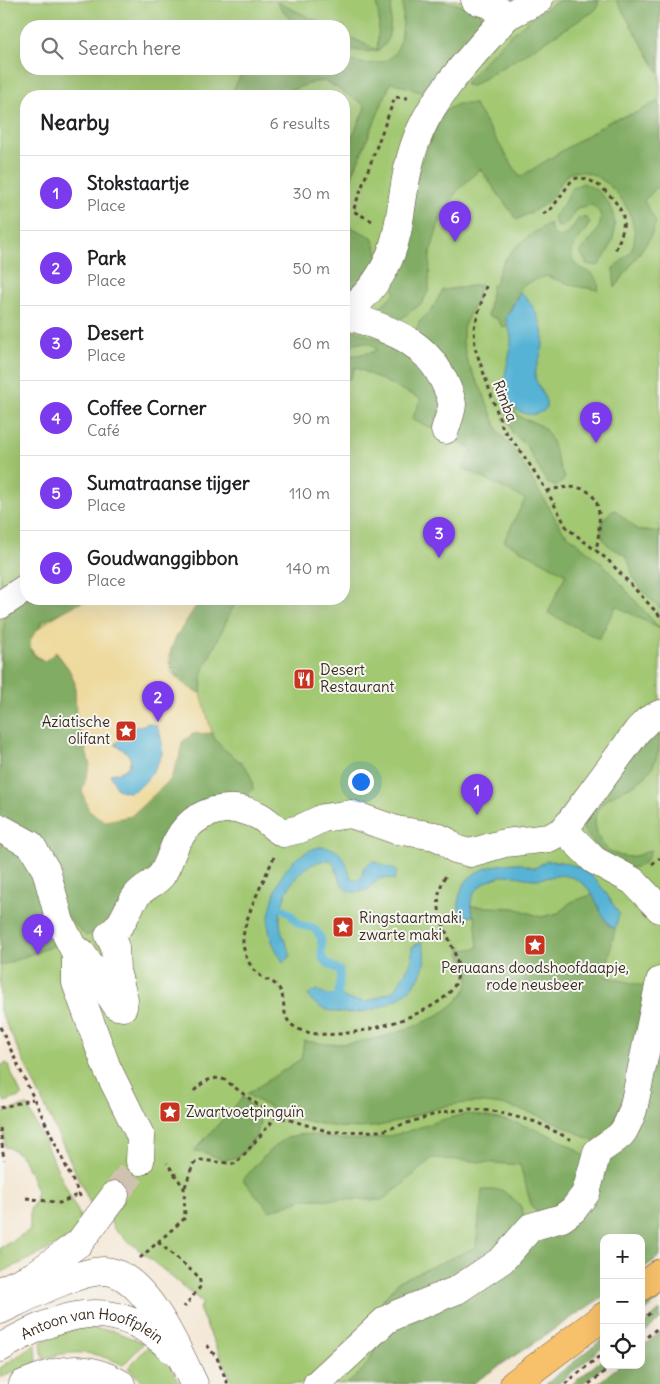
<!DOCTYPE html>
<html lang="en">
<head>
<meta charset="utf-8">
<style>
  :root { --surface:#fff; --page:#f6f6f6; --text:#202124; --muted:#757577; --line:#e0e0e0; --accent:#7c3aed }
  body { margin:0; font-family:Delius,sans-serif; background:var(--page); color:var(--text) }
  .controls { position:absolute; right:15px; bottom:15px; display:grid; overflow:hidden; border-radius:10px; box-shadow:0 5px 20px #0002 }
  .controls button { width:45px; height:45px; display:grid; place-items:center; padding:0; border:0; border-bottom:1px solid var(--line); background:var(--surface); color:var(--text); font:25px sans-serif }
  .you { position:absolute; left:360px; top:781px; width:18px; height:18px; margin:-12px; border:4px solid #fff; border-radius:50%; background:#1a73e8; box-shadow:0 0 0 8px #1a73e833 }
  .badge { display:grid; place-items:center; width:32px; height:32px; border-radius:50%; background:var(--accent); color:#fff; font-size:16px; font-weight:700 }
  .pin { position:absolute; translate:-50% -41px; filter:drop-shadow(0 1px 2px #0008) }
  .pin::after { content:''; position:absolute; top:26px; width:18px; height:15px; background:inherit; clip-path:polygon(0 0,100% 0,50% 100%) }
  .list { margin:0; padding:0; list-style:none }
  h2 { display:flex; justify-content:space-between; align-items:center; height:65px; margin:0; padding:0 20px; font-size:21px }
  h2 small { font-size:16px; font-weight:400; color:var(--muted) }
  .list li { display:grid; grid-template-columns:32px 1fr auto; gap:15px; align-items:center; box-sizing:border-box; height:75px; padding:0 20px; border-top:1px solid var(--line) }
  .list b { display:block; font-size:19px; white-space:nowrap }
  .list p { margin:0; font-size:16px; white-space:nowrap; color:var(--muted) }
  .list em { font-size:16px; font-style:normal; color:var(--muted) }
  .icon { flex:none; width:28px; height:28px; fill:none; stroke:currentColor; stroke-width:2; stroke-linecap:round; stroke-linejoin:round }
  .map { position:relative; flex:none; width:660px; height:1384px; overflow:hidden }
  .search { position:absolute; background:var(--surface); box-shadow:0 5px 20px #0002; left:20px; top:20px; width:330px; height:55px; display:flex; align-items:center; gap:12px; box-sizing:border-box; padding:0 18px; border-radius:20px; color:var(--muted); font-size:19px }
  .panel { position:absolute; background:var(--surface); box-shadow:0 5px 20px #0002; left:20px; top:90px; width:330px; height:515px; border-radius:20px }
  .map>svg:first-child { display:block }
  .green { fill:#a2c872; stroke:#6e7948; fill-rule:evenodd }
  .forest { fill:#81ac64; stroke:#5e6b41 }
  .sand { fill:#eeda9e; stroke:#94825e; fill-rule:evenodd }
  .water { fill:#57b3d5; stroke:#496e7a }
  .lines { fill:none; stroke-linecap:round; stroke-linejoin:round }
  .stream { stroke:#57b3d5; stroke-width:8 }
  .minor-tunnel { stroke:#cfc2b1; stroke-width:28; stroke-dasharray:28 14; stroke-linecap:butt }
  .minor-casing { stroke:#57463a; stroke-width:29 }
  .major-casing { stroke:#57463a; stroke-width:29 }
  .path { stroke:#57463a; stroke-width:3; stroke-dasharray:4 4; stroke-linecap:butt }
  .minor { stroke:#fff; stroke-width:28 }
  .major { stroke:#f7c06b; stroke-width:28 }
  .labels { text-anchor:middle; stroke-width:4; stroke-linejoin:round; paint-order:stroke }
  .street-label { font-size:15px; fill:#3b2a1e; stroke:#f6f6f2 }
  .poi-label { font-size:15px; fill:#3b2a1e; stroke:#f6f6f2; text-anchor:start }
</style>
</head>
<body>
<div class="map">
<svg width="660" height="1384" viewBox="0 0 660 1384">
  <rect width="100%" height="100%" fill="#f6f6f2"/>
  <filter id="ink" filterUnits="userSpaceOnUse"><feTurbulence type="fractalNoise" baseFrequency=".02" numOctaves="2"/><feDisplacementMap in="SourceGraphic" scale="10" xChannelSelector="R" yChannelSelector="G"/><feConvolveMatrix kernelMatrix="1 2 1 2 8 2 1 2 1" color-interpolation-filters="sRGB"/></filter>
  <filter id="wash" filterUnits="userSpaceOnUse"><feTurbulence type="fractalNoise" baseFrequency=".0096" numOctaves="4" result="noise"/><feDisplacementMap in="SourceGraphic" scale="20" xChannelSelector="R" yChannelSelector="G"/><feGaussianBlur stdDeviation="1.12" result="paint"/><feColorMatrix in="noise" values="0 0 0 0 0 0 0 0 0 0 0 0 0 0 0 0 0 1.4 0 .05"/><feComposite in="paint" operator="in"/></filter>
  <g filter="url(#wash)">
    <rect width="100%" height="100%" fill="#f4e8d6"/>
    <path class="green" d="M 0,0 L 660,0 L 660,1203 L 356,1384 L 233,1384 L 199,1309 L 203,1303 L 114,1229 L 99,1198 L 91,1205 L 0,1011 ZM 26,26 L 344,26 L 344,69 L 26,69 ZM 26,96 L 344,96 L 344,599 L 26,599 Z
      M 7,1063 L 22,1096 L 5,1102 L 0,1094 L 0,1066 Z
      M 27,1105 L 82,1221 L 72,1238 L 0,1273 L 0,1248 L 30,1230 L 30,1209 L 35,1202 L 37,1191 C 30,1175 24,1150 5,1147 L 1,1113 Z
      M 84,1328 L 111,1330 L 144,1343 L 123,1365 C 95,1351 73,1349 43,1359 L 41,1342 L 61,1332 Z
      M 36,1344 L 37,1362 L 0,1378 L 0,1368 Z
      M 148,1346 L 170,1366 L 180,1384 L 145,1384 L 128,1368 Z"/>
    <path class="forest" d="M 377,0 L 392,0 C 389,42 393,60 344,48 L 344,34 L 377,50 L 379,21 Z
      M 403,0 C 435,0 455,0 482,14 L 483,28 L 439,79 L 423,93 L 391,82 L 344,195 L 344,155 L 365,108 L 362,103 L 325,81 L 314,82 L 275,96 L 230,96 L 244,69 L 344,69 L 344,60 C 399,73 404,49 403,0 Z
      M 560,0 L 599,0 L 597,8 L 593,12 L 472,86 L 466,85 L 465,83 C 494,50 521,21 560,0 Z
      M 616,0 L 660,0 L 660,72 L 658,71 Z
      M 277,3 L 277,2 L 327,26 L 295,26 Z
      M 660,100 L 660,189 L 657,187 L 644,201 L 656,222 L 650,238 L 615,288 L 613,268 C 618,263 629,256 632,249 C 645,219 606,166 573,172 C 562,174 557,193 549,200 C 541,208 527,214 517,220 L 480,169 L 456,192 L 439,223 L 430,254 L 429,290 L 422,303 L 398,321 L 376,319 L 369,307 L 378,309 L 395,293 L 392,282 L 419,167 L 444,111 L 458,104 L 474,104 L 520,177 L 612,120 L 638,112 Z
      M 583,183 C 613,194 623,226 607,253 C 604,258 602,262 598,266 L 587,264 L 580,252 C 591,239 613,219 592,205 L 577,208 C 571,215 568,227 557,227 L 553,217 L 563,205 L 572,188 Z
      M 585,217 L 590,222 C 586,233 574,241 572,252 C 568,273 603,267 598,290 L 575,286 L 546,276 L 523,285 L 506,318 L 508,326 L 503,327 L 496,318 L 488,316 L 492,285 L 495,285 C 502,252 522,241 549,223 L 553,234 L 559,237 L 568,234 L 579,218 Z
      M 344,224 L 372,237 L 379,256 L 344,300 Z
      M 480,285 L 477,298 L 463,328 L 463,342 L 467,361 L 484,395 L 498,431 L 517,455 L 563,531 L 605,566 L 660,629 L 616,606 L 599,639 L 548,613 L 566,574 L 504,541 L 525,499 L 463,468 L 472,449 L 455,440 L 463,409 L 415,333 L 419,322 L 432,309 L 443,290 Z
      M 355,330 L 420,356 L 442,404 L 433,429 L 412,419 L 421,399 L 355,367 L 350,379 L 344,378 L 344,357 L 374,352 L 376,349 C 367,337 355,345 344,348 L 344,331 Z
      M 507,397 C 520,429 533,415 546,431 C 556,443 556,464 565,478 L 561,483 L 555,486 L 547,483 L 526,445 L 512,433 L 504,399 Z
      M 615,510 L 638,530 L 660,532 L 660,608 C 651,599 640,590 634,579 C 631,572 631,564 626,557 C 622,551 612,550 607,544 C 596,532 601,516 615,510 Z
      M 26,599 L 88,599 L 41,622 L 30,650 L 36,657 L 45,661 L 55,652 L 69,669 L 75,683 L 76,713 L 90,765 L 82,791 L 179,758 L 182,742 L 193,734 L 212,733 C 224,760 252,756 253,790 L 247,795 L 233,795 L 153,867 L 96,932 L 86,936 L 68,918 L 0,817 L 0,699 C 3,687 0,678 1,666 C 1,650 6,633 3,617 Z
      M 200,599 L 237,599 L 203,671 L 201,694 C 142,667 180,635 200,599 Z
      M 660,728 C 660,744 659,759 649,772 C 633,795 585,792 597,833 C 601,845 609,852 621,856 C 632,858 642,855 651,849 C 650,856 646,862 641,865 C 617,878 597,845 583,830 L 585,816 L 645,739 Z
      M 0,842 L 25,855 L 32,862 L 58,944 L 0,966 Z
      M 594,894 L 608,925 L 615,929 L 605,976 L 651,988 L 618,1127 L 596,1143 C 558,1122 512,1100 467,1103 C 438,1104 412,1119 384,1125 C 341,1135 281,1118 247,1094 L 301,1059 L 304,1041 C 315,1042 327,1045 338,1044 C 373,1043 451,1022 467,987 C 474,971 459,960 460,947 L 462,947 L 463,950 L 478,948 L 475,916 L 473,916 L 471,906 L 515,908 L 541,917 L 558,913 L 571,902 Z
      M 660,1010 L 660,1256 L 641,1270 L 641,1238 L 604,1238 L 604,1296 L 472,1384 L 346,1384 C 362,1373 375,1358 376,1338 L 576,1214 Z
      M 243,1097 L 260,1118 C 260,1134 247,1158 228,1159 C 215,1160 206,1150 194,1151 Z
      M 467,1114 C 510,1119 550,1130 585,1156 L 581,1191 L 541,1215 L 532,1208 L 520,1165 L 432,1158 L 400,1187 L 382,1200 L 303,1199 L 270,1211 L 243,1180 C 255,1166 267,1150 284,1140 C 299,1130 316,1136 332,1138 C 349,1140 366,1140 382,1137 C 412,1133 436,1119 467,1114 Z
      M 482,1190 L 502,1190 L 520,1205 L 524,1215 L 522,1225 L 515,1237 L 377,1325 L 372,1313 L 399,1281 L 476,1247 Z
      M 660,1290 L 660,1299 L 641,1315 L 641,1306 Z
      M 660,1310 L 660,1320 L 641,1335 L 641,1327 Z
      M 660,1332 L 660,1384 L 597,1384 L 620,1365 L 641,1365 L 641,1348 Z
      M 604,1338 L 604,1346 L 558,1384 L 546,1384 Z
      M 604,1358 L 605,1365 L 582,1384 L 572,1384 Z"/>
    <path class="sand" d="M 88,599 L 200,599 C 180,635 142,666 201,694 L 212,733 L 193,734 L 182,742 L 179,758 L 170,780 L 131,816 L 105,821 L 89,811 L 82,791 L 90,765 L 76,713 L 75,683 L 69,669 L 56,652 L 45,661 C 0,639 70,608 88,599 ZM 131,729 L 160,734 L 162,753 L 149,776 L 110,774 L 123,772 L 129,765 L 131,758 L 127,751 L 115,744 Z"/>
    <path class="water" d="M 520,292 C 535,304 547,331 542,350 C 540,359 535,367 535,376 C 535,385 556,407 541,412 C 531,416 524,415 516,409 C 492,391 513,360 511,337 C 510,331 507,324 506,318 Z
      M 148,723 L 157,726 C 160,734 164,744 162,753 C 158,766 143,790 129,792 C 125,792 121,790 117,789 L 110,774 C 135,771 138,756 115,745 L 131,729 Z
      M 319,847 C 341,846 345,859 351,878 L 358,880 L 363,875 L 363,868 L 373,861 L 397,871 L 394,880 C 372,872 378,889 360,892 C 338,896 340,871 331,860 C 300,860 279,894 280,923 C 281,934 287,945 291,956 L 283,962 C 278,953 270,941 269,930 C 267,921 270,912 272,903 C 279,875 290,856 319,847 Z
      M 546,861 C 587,861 600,882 619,914 L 615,929 C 597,919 599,892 579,881 C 561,870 553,879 534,879 C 526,879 516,875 507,875 C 496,876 476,885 472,897 C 470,902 472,910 473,916 L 460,917 C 452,877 481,865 516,863 C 522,863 528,867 535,868 Z
      M 422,942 C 443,1004 329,1035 308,995 L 316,990 L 328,995 L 340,994 L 347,999 L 367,1002 L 395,990 L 412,961 L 412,947 Z"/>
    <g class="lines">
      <path class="stream" d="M 282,908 C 297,915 292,927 312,927 C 330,941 315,954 326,962 C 330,966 335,967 340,971 C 341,980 338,985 338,994"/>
    </g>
  </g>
  <g filter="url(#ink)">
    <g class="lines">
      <path class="minor-tunnel" d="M 115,1195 L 140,1161"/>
      <g class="minor-casing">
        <g id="minor">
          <path d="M 475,0 L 489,4 L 507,16 L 539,0"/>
          <path d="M 344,314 C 417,258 389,203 420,131 C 438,89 478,50 507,16"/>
          <path d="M 344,314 C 385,329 422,337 443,379 C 447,387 451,395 452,404 C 452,412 447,422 445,430"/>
          <path d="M 0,605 L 26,588"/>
          <path d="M 0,828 L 31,845 L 46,870 L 60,922 L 76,954 L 76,983 L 107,1068 L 141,1137 L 140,1161"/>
          <path d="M 564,830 L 594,860 L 633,881 L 660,909"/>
          <path d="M 76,954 L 81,952 L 117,1006 L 123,1007 L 124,999 L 116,971 L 115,947 L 109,935 C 126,923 125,910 137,895 C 143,887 154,884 161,876 C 170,864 171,850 179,838 C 195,810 231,801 259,816 C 267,820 273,828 283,833 L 300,829 L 323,818 L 351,814 L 396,830 L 435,836 L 446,841 L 455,849 L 470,853 L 505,843 L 549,838 L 564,830 L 638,730 L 648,720 L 660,714"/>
          <path d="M 4,1289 L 33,1276 L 79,1243 L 115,1195"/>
          <path d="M 0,1310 C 26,1298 77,1271 104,1271 C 145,1272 179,1352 194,1384"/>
          <path id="s1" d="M 0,1348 C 60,1312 115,1294 171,1349"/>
          <path d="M 23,1384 C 61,1369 83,1362 121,1384"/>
          <path d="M 317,1384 L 386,1320 L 397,1314 L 457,1290 L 502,1260 L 531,1227 L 562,1218 L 573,1210 L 586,1193 L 597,1152 C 621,1134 622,1140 633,1110 L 660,981"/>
        </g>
      </g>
      <g class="major-casing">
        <path id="major" d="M 641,1287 L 660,1273
          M 514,1384 L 604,1316"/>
      </g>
      <path class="path" d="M 543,214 L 552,208 L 572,180 C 589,170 620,201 623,217 C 625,229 619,241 615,251
        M 372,221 L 353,211 L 395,97 L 408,98
        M 486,286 L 474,328 L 475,348 L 503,429 L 522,453 L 547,491 L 567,528 L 608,560 L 660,616
        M 547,491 C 601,476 604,507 596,551
        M 274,857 C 265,878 242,921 243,942 C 244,958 252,971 265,979 C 270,981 275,983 278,987 C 287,997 280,1015 292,1025 C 322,1050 423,1020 448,994 C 482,959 416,920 447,874
        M 652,864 L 660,858
        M 0,1027 L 81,1198
        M 194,1091 C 203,1082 212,1075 225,1080 L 270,1114 L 330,1132 L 382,1131 L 442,1112 L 469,1109 L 493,1111 L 536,1122 L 574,1141
        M 0,1108 L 33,1099
        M 0,1128 L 4,1160
        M 185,1187 L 193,1164 L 201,1160 L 236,1164 L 276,1117
        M 26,1198 L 60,1203 L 79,1194
        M 158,1242 L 199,1277 L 201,1286 L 184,1307
        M 140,1258 L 185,1218 L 184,1188 L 167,1163
        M 641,1321 L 650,1313
        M 641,1342 L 660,1326
        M 207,1345 L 217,1358 L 228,1384
        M 565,1384 L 601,1355
        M 589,1384 L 613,1365"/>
      <use href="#minor" class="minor"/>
      <use href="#major" class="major"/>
    </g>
  </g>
  <defs>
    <g id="restaurant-square" transform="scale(1.125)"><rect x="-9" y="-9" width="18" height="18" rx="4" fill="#c8321e" stroke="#f6f6f2"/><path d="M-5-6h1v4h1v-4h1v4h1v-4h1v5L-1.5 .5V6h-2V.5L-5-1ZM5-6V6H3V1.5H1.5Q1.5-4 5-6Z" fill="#fff"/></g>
    <g id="sight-square" transform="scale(1.125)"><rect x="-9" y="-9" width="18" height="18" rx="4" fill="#c8321e" stroke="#f6f6f2"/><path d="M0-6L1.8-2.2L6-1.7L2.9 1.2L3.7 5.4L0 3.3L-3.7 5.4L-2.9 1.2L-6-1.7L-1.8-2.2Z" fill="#fff"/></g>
  </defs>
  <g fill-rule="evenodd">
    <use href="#restaurant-square" x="304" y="679"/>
    <use href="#sight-square" x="126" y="731"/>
    <use href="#sight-square" x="343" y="927"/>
    <use href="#sight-square" x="535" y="945"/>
    <use href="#sight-square" x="170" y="1112"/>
  </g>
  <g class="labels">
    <g class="street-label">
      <text transform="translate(505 401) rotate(69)" y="5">Rimba</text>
      <text dy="5" stroke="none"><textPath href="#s1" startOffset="100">Antoon van Hooffplein</textPath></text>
    </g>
    <g class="poi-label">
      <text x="320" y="675">Desert<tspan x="320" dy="17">Restaurant</tspan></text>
      <text x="110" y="727" text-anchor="end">Aziatische<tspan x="110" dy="17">olifant</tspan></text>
      <text x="359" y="923">Ringstaartmaki,<tspan x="359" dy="17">zwarte maki</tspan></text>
      <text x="535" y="973" text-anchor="middle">Peruaans doodshoofdaapje,<tspan x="535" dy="17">rode neusbeer</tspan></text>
      <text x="186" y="1117">Zwartvoetpinguïn</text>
    </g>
  </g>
</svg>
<div class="controls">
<button>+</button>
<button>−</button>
<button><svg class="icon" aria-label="locate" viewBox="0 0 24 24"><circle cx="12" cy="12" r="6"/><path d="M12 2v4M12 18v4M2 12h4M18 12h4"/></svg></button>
</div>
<div class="you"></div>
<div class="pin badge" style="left:477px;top:815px">1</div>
<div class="pin badge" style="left:158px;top:722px">2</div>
<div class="pin badge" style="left:439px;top:558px">3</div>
<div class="pin badge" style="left:38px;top:955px">4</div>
<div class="pin badge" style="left:596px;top:443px">5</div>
<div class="pin badge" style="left:455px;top:242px">6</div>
<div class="search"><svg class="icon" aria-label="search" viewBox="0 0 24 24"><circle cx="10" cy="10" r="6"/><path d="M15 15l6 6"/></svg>Search here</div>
<section class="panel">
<h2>Nearby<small>6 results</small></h2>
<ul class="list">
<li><span class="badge">1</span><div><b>Stokstaartje</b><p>Place</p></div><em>30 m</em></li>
<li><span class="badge">2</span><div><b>Park</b><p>Place</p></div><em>50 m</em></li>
<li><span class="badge">3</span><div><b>Desert</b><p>Place</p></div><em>60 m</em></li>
<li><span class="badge">4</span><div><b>Coffee Corner</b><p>Café</p></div><em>90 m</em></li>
<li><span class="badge">5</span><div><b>Sumatraanse tijger</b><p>Place</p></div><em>110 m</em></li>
<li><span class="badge">6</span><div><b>Goudwanggibbon</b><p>Place</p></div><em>140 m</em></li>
</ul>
</section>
</div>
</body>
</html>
